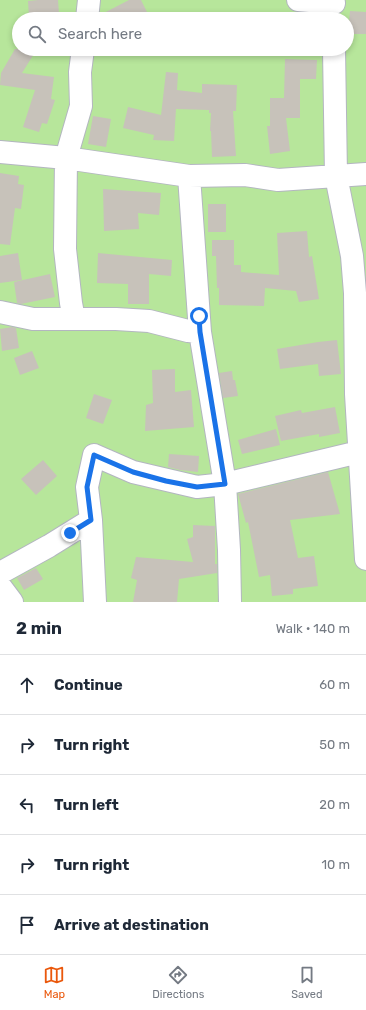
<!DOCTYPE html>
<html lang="en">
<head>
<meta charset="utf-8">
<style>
  :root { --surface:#fff; --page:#f2f2f3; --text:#1f2937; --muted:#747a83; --line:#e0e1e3; --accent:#ea580c }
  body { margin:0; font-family:Rubik,sans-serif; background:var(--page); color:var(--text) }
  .stop { position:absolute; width:12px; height:12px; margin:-9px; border:3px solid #1a73e8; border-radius:50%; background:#fff }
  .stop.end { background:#1a73e8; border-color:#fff; box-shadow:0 1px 4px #0008 }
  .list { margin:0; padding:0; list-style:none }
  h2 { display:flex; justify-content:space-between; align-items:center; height:52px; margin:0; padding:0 16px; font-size:17px }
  h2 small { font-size:13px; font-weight:400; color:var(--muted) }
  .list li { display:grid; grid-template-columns:26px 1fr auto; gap:12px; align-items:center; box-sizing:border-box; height:60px; padding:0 16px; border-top:1px solid var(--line) }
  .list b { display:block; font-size:15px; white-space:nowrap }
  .list em { font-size:13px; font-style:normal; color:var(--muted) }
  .icon { flex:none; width:22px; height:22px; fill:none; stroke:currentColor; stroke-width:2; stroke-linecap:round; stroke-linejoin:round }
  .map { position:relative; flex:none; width:366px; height:602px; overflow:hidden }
  .search { position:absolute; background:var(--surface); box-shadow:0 2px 6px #0003; left:12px; right:12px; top:12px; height:44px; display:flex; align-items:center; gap:10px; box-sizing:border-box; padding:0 14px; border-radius:22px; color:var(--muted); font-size:15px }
  .sheet { height:352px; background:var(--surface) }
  nav { display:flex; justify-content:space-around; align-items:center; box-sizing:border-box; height:56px; border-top:1px solid var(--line); background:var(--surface); font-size:11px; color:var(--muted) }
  nav a { display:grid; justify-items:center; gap:2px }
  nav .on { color:var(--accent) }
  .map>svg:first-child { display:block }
  .green { fill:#b7e69b; fill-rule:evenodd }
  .building { fill:#c7c2ba }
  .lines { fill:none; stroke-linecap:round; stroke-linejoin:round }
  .minor-casing { stroke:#b3b6c0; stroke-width:24 }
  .minor { stroke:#fff; stroke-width:22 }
  .route { stroke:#1a73e8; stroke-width:5 }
</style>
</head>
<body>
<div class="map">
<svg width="366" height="602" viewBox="0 0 366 602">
  <rect width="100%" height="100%" fill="#eee7df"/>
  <path class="green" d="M 0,0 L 366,0 L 366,602 L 0,602 ZM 19,19 L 347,19 L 347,49 L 19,49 Z"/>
  <path class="building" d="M 38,0 L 58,0 L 59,14 L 29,17 L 28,1 Z
    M 129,0 L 141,0 L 147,12 L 132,19 L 100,19 L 100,15 Z
    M 350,11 L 366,12 L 366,34 L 348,34 Z
    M 15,49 L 37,49 L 22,73 L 54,77 L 51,99 L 55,100 L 47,124 L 42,123 L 39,132 L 23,127 L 35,90 L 0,85 L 1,73 Z
    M 285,59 L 317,60 L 316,79 L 300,79 L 300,118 L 286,118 L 290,151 L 270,154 L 267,126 L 270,126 L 270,98 L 284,98 Z
    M 166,72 L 178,73 L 177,90 L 202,93 L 202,84 L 237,85 L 236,111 L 233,111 L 236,156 L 212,157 L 211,131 L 210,131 L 211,113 L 209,113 L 209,110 L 176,109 L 174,141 L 153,140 L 154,135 L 123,128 L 128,107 L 161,115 Z
    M 93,116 L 111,119 L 106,147 L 88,144 Z
    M 0,173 L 19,176 L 18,184 L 24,185 L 21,209 L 15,208 L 10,245 L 0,244 Z
    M 103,189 L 161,193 L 159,215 L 138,213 L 139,229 L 104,231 Z
    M 208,204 L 226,204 L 226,232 L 208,232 Z
    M 307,231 L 309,257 L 312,256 L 319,299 L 299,302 L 296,291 L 265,288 L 264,306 L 219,305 L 219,288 L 217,288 L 216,256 L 212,256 L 212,240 L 234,240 L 234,265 L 241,265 L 241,272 L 279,275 L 277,233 Z
    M 18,253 L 22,280 L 0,283 L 0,256 Z
    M 98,253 L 172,260 L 171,276 L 149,274 L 149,304 L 128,304 L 128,284 L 97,283 Z
    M 50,274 L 55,297 L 21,304 L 17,303 L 14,282 Z
    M 12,327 L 16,328 L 19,348 L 2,351 L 0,329 Z
    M 337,340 L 341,374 L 319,376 L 318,364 L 280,369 L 277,349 L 318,342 Z
    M 32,351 L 39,368 L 20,375 L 14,358 Z
    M 175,369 L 175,392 L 191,390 L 194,427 L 145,431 L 146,405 L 153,403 L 152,370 Z
    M 232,371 L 233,380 L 235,380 L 238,396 L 223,398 L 219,373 Z
    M 94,394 L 112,400 L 103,424 L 86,418 Z
    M 335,407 L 340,433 L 319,437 L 319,434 L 281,441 L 275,416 L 301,410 L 302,413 Z
    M 276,429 L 280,445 L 242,454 L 238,440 Z
    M 169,454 L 199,456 L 198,472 L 180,470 L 168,467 Z
    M 43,460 L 57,476 L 36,495 L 21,479 Z
    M 328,472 L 340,514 L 290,520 L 298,558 L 314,556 L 318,586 L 293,589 L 293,594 L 272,596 L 270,575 L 259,577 L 248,522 L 246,523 L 238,494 Z
    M 193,525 L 215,526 L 215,564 L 217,564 L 217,573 L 179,579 L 177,602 L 133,602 L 137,580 L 131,578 L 136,557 L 193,562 L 187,539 L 193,537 Z
    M 36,568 L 43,579 L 24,590 L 17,578 Z"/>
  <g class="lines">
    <g class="minor-casing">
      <path id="minor" d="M 298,0 L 334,3
        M 87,19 L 89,0
        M 334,49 L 336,176 L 352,256 L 355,293 L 356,394 L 366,559
        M 0,152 L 66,158 L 189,176 L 245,175 L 278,180 L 366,174
        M 189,176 L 200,332 L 225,484 L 229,550 L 230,602
        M 0,312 L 33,319 L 116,319 L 149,321 L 188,331 L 200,332
        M 74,319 L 71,303 L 65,249 L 66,158 L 81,106 L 80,72 L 83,49
        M 0,573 L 49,546 L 91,520
        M 0,586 L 12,602
        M 95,602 L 91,520 L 87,487 L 94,455 L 133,472 L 197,487 L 225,484 L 359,452"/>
    </g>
    <use href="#minor" class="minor"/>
  </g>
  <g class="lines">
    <path class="route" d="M 70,533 L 91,520 L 87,487 L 94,455 L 133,472 L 166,481 L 197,487 L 225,484 L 200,332 L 199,316"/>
  </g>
</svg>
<div class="stop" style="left:199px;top:316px"></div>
<div class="stop end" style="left:70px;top:533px"></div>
<div class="search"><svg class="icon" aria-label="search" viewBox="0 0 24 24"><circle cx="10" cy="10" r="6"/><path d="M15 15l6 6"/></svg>Search here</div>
</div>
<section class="sheet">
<h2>2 min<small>Walk · 140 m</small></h2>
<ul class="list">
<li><svg class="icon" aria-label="ahead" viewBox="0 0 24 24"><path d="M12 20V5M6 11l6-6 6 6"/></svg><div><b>Continue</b></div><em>60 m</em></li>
<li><svg class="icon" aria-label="right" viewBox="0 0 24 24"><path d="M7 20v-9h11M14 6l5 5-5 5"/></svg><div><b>Turn right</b></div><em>50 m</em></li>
<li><svg class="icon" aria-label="left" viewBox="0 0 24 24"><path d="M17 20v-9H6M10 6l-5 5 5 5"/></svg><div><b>Turn left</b></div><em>20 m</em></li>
<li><svg class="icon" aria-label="right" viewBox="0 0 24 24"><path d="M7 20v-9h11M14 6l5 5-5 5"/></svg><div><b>Turn right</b></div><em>10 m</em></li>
<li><svg class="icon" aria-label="arrive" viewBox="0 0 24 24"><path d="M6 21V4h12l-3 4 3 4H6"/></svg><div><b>Arrive at destination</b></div></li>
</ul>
</section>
<nav>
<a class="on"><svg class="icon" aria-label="map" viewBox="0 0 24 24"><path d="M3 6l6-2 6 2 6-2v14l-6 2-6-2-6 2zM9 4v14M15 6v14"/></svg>Map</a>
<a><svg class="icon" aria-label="directions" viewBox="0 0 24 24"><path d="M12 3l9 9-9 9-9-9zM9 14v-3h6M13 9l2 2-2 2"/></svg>Directions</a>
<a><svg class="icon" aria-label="saved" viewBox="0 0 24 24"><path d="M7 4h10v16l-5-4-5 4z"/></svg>Saved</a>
</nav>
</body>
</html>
